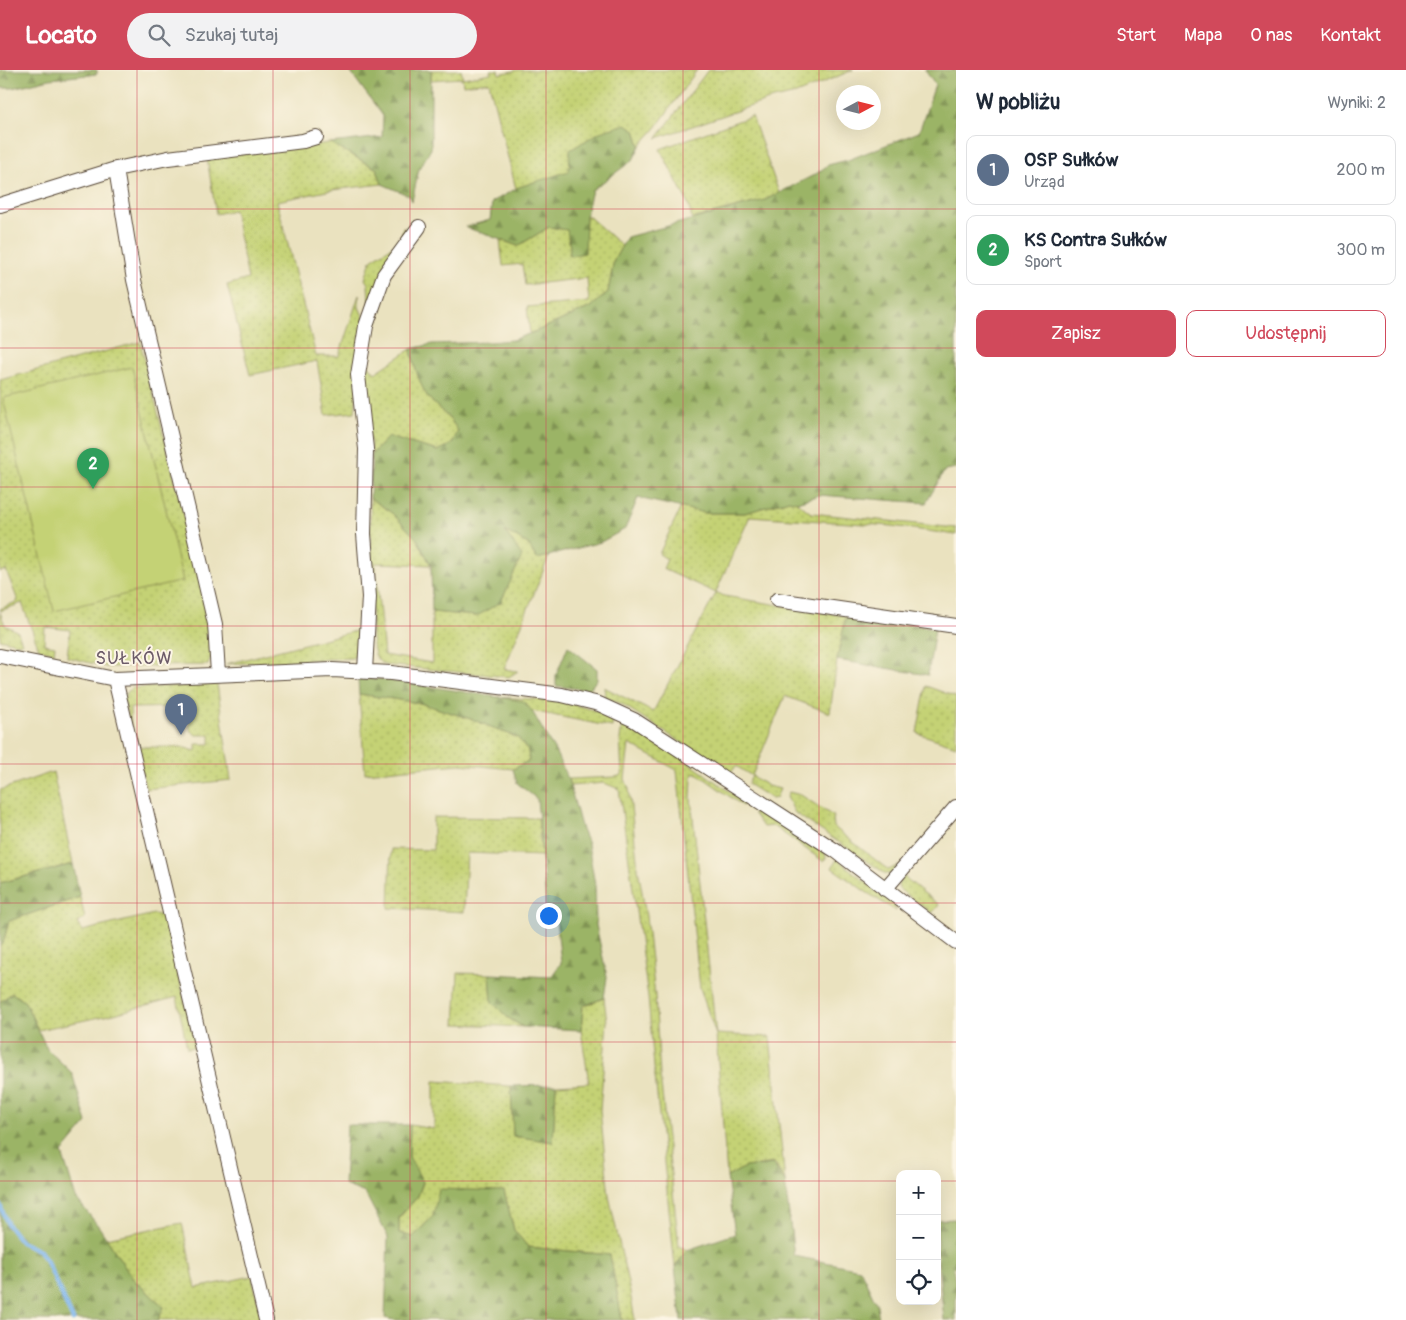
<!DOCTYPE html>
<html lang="pl">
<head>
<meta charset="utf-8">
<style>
  :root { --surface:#fff; --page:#f2f2f3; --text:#1f2937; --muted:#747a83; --line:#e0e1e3; --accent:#d1495b }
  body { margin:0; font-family:Pangolin,sans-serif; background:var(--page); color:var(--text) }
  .controls { position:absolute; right:15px; bottom:15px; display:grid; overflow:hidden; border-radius:10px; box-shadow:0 5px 20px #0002 }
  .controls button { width:45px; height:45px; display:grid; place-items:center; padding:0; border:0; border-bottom:1px solid var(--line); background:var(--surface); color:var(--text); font:25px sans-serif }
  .compass { position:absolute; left:836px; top:15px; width:45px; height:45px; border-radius:50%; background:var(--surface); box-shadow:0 5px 20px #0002; rotate:83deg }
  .you { position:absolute; left:548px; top:845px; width:18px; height:18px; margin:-12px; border:4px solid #fff; border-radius:50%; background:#1a73e8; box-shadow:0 0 0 8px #1a73e833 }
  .badge { display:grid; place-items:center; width:32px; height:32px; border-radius:50%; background:var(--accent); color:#fff; font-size:16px; font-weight:700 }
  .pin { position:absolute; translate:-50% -41px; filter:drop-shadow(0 1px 2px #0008) }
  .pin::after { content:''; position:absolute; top:26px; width:18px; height:15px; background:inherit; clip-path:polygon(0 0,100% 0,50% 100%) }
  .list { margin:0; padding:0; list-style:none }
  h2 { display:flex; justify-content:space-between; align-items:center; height:65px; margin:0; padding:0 20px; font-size:21px }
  h2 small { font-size:16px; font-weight:400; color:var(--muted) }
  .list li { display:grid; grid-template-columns:32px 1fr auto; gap:15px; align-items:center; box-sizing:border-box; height:70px; margin:0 10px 10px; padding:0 10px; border:1px solid var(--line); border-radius:10px }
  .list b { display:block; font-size:19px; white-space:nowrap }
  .list p { margin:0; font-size:16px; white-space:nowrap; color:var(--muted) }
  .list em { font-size:16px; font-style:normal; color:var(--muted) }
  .actions { display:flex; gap:10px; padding:15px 20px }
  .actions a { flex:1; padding:11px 0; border:1px solid var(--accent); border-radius:10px; text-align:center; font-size:18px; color:var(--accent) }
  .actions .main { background:var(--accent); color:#fff }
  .icon { flex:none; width:28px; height:28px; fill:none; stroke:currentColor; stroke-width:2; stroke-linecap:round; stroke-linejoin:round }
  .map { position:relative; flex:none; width:956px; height:1250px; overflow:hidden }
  header { display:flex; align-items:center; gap:30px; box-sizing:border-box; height:70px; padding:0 25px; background:var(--accent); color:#fff }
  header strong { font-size:24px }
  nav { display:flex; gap:28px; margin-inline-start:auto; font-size:18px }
  .search { width:350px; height:45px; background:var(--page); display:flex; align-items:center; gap:12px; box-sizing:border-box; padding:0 18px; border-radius:28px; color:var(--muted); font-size:19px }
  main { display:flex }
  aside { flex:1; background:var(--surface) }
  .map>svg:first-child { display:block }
  .grass { fill:url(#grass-dots); stroke:#807e49 }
  .forest { fill:url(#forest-firs); stroke:#6b6f42 }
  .pitch { fill:#c4d274; stroke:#807e49 }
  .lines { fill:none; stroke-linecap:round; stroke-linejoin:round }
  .stream { stroke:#7eb6ee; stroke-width:4.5 }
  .minor-casing { stroke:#554636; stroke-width:16 }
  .minor { stroke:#fff; stroke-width:14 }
  .grid { fill:none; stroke:#d1495b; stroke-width:1; stroke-opacity:0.55 }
  .labels { text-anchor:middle; stroke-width:4; stroke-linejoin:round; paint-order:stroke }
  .quarter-label { font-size:18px; letter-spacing:1px; fill:#6c5b69; stroke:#fcf5e5 }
</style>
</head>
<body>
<header>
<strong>Locato</strong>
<div class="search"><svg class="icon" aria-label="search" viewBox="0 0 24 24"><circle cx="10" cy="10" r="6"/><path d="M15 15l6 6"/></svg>Szukaj tutaj</div>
<nav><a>Start</a><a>Mapa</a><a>O nas</a><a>Kontakt</a></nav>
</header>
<main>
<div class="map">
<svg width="956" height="1250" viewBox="0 0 956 1250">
  <defs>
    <pattern id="grass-dots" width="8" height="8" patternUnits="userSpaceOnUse" patternTransform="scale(1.25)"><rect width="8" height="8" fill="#c4d274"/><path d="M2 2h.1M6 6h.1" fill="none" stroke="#a9b464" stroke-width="1.8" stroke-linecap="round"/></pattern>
    <pattern id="forest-firs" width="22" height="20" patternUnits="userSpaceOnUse" patternTransform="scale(1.25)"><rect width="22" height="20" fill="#9bb466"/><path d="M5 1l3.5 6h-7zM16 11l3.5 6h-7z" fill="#809353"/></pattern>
  </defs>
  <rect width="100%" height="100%" fill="#fcf5e5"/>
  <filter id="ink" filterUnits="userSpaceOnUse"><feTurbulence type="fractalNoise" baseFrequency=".02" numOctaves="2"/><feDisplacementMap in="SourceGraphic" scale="10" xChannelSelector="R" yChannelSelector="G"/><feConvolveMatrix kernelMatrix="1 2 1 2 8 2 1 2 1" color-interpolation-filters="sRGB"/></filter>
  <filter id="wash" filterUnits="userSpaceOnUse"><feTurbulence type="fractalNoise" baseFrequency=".0096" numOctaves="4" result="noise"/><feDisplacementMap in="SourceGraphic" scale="20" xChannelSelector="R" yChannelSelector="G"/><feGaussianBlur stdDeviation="1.12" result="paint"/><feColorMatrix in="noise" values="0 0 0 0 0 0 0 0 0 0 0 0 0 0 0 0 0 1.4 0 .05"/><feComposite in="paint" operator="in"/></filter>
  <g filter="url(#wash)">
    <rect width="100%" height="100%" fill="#eae2bf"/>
    <path class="grass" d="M 431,0 L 461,0 L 463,8 L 491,3 L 490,0 L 498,0 L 499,4 L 518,0 L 697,0 L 655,59 L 640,76 L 635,60 L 570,101 L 516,119 L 489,12 L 463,15 L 462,8 L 431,10 Z
      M 708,0 L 853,0 L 796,24 L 769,30 L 657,68 Z
      M 752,46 L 779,123 L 765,130 L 692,149 L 688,133 L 660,79 Z
      M 330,73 L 377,99 L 382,114 L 332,120 L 277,131 L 316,286 L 339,286 L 359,225 L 359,237 L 364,248 L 355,342 L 326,345 L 317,291 L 250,305 L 227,215 L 248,209 L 234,140 L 216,144 L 207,88 Z
      M 586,144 L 622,176 L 614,190 L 608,222 L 591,237 L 530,264 L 527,237 L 589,232 L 587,208 L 525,215 L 522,194 L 503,196 L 500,170 L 518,176 L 549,157 L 568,160 L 570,177 L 584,183 Z
      M 403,157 L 408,163 L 369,232 L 368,214 L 365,209 L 371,190 L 400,171 Z
      M 140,272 L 201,512 L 213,580 L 208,595 L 106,597 L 67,587 L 70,560 L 45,557 L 44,574 L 55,576 L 54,583 L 39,579 L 22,533 L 0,541 L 0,539 L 18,531 L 6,500 L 0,502 L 0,310 Z
      M 411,279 C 413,291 421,319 429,328 C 439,340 450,346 458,361 L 452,374 L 438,381 L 388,367 L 372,384 L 362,310 L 364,289 L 375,303 Z
      M 370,428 L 392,443 L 417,469 L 431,495 L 375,493 L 384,585 L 432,593 L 432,542 L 476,546 L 504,460 L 528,474 L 537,489 L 549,486 L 504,599 L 518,601 L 509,607 L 385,595 C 374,590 374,580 372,568 Z
      M 789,430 L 797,432 L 811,443 L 956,458 L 956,465 L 892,456 L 750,446 L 716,522 L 724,526 L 846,546 L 837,590 L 830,643 L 785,626 L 752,706 L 768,716 L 780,719 L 776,728 L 772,729 L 748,714 L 752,706 L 736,696 L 730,704 L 622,634 L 605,627 L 604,617 L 653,642 L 716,523 L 663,499 L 667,489 L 659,484 L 681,437 L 705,443 L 745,443 Z
      M 0,542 L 5,555 L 18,562 L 22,573 L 21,574 L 0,569 Z
      M 359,560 L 356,586 L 352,588 L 226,594 Z
      M 217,614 L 231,710 L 146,719 L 135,677 L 181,677 L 196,681 L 196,674 L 210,674 L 210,665 L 196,665 L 190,660 L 189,637 L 130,638 L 131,660 L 123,628 L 131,618 Z
      M 926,616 L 956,627 L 956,676 L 917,663 Z
      M 359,624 L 420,633 L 474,650 L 518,668 L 528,681 L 529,691 L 513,699 L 459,694 L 365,703 Z
      M 498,627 L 561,631 L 611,645 L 613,650 L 612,657 L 532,641 L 522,631 Z
      M 624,653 L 685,690 L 743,731 L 743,736 L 695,702 L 692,707 L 691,728 L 716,964 L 770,967 L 785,1111 L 774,1093 L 745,1097 L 727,1107 L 716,965 L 700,918 L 677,700 L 629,674 L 625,709 L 629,719 L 638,798 L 646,846 L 655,925 L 660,1005 L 679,1176 L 687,1180 L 675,1197 L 654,997 L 648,927 L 619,719 L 604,713 L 570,716 L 568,709 L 615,707 L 622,705 L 620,669 L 622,654 Z
      M 53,702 L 73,794 L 0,813 L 0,720 Z
      M 789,722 L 801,725 L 833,746 L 834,757 L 882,795 L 889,800 L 898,795 L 891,804 L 886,804 L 795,743 L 787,727 Z
      M 760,738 L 825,780 L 826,788 L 823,791 L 773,756 L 763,757 L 753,743 Z
      M 433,747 L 538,748 L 542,786 L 467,783 L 464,842 L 389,838 L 391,779 L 433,780 Z
      M 837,789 L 895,835 L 896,841 L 866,822 L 832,798 Z
      M 903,806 L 939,835 L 933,842 L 930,842 L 899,819 L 898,814 Z
      M 80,827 L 85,848 L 77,853 L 82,861 L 154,844 L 164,846 L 196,977 L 187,978 L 177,927 L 114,944 L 38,960 L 25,932 L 12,923 L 0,932 L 0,876 L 3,873 L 9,851 Z
      M 458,903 L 490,904 L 492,932 L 507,947 L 523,957 L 455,954 Z
      M 604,928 L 607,952 L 600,1040 L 609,1126 L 630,1222 L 635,1250 L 622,1250 L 610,1185 L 528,1177 L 514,1160 L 504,1121 L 433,1146 L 413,1167 L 399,1163 L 399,1148 L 418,1126 L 423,1113 L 409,1087 L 410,1055 L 434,1059 L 434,1011 L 511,1016 L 513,1066 L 553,1072 L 556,1015 L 589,1013 L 581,960 L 583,936 Z
      M 182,1153 L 196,1218 L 252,1206 L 262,1250 L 158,1250 L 164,1237 L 133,1209 L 106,1168 Z"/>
    <path class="forest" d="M 0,0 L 97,0 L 97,4 L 50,9 L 12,18 L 0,18 Z
      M 349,0 L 431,0 L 431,79 L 419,99 L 412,131 L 410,126 L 382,114 L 377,99 L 330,73 L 382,67 L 383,46 Z
      M 925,0 L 956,0 L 956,398 L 945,400 L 926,433 L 819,425 L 797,432 L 789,430 L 745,443 L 705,443 L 638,428 L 625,459 L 601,472 L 537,489 L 528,474 L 505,461 L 522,486 L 501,532 L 477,546 L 432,542 L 431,495 L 417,469 L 392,443 L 370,428 L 372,384 L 388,367 L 438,381 L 452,374 L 458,361 C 449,345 440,341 429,328 C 421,320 413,291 411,279 L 432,274 L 489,272 L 512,270 L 537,261 L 591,237 L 608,222 L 614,190 L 627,167 L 765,130 L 816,104 L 828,95 L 848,90 L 919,62 L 935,15 Z
      M 626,54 L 635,60 L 640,76 L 633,90 L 592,120 L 586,144 L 585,183 L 569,186 L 570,177 L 567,160 L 549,157 L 518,176 L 465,157 L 490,150 L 492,132 L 519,117 L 569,101 L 570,80 L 600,62 Z
      M 846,546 L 935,558 L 928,605 L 837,590 Z
      M 568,576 L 597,599 L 597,609 L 589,620 L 556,616 L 556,605 Z
      M 381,609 L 523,631 L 532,641 L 556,683 L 568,709 L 582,760 L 588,774 L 595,815 L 596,855 L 607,907 L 604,928 L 583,936 L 581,960 L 523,957 L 507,947 L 492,932 L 490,904 L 551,907 L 561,893 L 556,848 L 547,846 L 537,729 L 517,713 L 513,699 L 529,691 L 528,681 L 518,668 L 474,650 L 420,633 L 359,624 L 358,610 Z
      M 73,794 L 80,827 L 9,851 L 3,873 L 0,876 L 0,813 Z
      M 12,923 L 25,932 L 47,979 L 72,1003 L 87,1053 L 62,1083 L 76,1128 L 99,1157 L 133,1209 L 164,1237 L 158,1250 L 0,1250 L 0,932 Z
      M 556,1015 L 553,1072 L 513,1066 L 511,1016 Z
      M 347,1055 L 410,1055 L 409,1087 L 423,1112 L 418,1126 L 399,1147 L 399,1163 L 413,1167 L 433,1146 L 439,1119 L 504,1121 L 514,1160 L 528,1177 L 610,1185 L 622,1250 L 394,1250 L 385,1248 L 388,1167 L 365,1123 L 344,1115 Z
      M 773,1094 L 785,1111 L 794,1186 L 860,1199 L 877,1235 L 879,1250 L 681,1250 L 675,1197 L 687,1180 L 735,1164 L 727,1107 L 745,1097 Z
      M 956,1149 L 956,1196 L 953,1198 L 956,1217 L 956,1250 L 944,1250 L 937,1182 L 937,1150 Z"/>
    <path class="pitch" d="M 132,297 L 183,511 L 54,541 L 3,328 Z"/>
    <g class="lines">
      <path class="stream" d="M 0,1135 L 8,1155 L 21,1172 L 40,1181 L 47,1192 L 73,1250"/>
    </g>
  </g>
  <g filter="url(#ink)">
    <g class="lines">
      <g class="minor-casing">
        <path id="minor" d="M 116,99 L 134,210 L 215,554 L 218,604
          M 0,135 L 116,99 L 168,88 L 303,71 L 316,67
          M 777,530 L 956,556
          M 0,586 L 115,609 L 332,600 L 391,603 L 562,625 L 599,634 L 634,650 L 836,781 L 956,872
          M 365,601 L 369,527 L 364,464 L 366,379 L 358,305 L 366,256 L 384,205 L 419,157
          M 115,609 L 266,1250
          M 885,819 L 956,737"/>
      </g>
      <use href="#minor" class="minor"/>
    </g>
  </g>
  <path class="grid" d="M 137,0 L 137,1250M 273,0 L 273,1250M 410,0 L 410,1250M 546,0 L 546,1250M 683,0 L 683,1250M 819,0 L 819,1250M 0,139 L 956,139M 0,278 L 956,278M 0,417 L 956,417M 0,556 L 956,556M 0,694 L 956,694M 0,833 L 956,833M 0,972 L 956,972M 0,1111 L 900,1111M 937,1111 L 956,1111"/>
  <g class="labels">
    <g class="quarter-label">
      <text x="134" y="594">SUŁKÓW</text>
    </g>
  </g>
</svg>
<div class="controls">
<button>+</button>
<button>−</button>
<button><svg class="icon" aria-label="locate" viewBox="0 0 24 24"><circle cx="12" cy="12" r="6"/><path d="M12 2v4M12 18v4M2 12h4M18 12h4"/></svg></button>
</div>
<svg class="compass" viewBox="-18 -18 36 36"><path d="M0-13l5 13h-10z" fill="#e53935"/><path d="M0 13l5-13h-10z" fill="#747a83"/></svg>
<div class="you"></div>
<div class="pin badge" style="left:181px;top:665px;background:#5c6f8a">1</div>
<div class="pin badge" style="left:93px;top:419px;background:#2e9e5b">2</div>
</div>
<aside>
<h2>W pobliżu<small>Wyniki: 2</small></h2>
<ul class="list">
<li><span class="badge" style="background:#5c6f8a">1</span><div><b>OSP Sułków</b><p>Urząd</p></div><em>200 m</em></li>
<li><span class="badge" style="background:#2e9e5b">2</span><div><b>KS Contra Sułków</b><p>Sport</p></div><em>300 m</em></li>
</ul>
<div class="actions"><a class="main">Zapisz</a><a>Udostępnij</a></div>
</aside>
</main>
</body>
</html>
